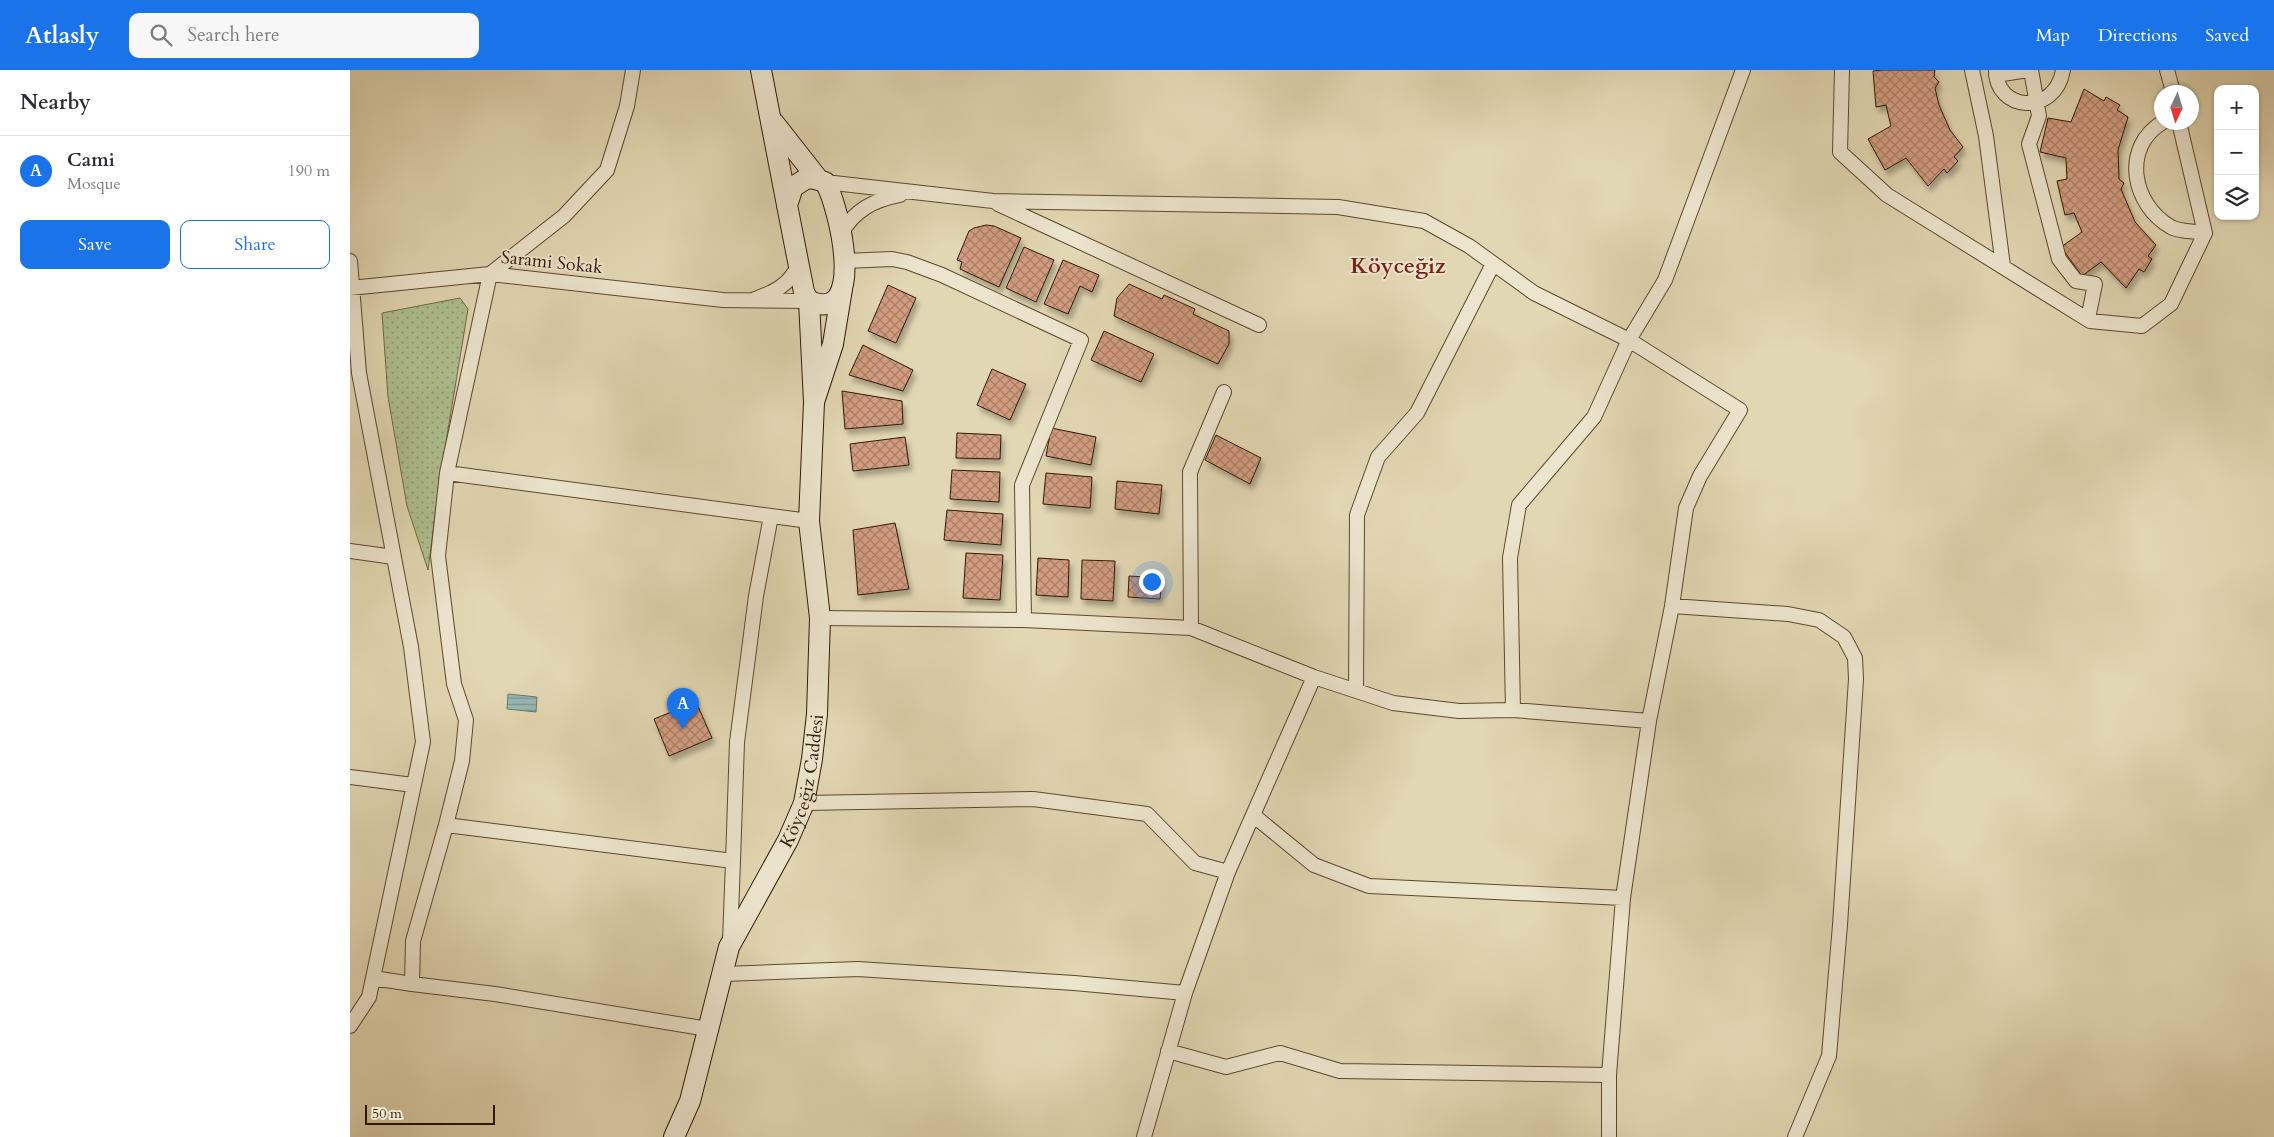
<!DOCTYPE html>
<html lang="en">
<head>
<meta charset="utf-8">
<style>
  :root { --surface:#fff; --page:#f7f7f7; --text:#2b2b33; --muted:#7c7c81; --line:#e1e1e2; --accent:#1a73e8 }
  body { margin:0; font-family:Cardo,serif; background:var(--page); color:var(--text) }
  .controls { position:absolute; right:15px; top:15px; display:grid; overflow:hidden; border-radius:10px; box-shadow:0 1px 4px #0004 }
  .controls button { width:45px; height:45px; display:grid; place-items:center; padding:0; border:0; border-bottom:1px solid var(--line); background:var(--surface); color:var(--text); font:25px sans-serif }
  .compass { position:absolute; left:1804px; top:15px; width:45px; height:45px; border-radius:50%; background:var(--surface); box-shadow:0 1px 4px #0004; rotate:184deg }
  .scale { position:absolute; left:15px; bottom:12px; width:130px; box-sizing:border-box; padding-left:5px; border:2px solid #2f1900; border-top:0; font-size:14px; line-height:18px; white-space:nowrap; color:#2f1900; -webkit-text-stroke:4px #ece5ce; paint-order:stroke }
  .you { position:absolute; left:801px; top:511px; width:18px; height:18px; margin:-12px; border:4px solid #fff; border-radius:50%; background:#1a73e8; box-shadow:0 0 0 8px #1a73e833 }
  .badge { display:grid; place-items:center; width:32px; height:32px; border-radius:50%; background:var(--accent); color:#fff; font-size:16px; font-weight:700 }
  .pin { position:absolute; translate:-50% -41px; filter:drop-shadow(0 1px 2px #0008) }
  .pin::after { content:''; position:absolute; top:26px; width:18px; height:15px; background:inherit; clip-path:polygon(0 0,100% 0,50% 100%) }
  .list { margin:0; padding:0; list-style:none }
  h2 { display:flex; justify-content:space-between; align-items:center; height:65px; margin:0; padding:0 20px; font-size:21px }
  h2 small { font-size:16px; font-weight:400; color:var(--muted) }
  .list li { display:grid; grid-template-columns:32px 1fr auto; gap:15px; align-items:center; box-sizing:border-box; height:70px; padding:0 20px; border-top:1px solid var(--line) }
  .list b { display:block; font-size:19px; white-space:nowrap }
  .list p { margin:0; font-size:16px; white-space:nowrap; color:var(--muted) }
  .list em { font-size:16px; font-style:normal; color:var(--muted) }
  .actions { display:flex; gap:10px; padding:15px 20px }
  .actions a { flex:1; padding:11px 0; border:1px solid var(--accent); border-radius:10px; text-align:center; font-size:18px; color:var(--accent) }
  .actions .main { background:var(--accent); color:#fff }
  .icon { flex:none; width:28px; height:28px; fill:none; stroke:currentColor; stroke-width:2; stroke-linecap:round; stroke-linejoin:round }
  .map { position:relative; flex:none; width:1924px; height:1067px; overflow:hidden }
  header { display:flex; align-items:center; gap:30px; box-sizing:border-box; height:70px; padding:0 25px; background:var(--accent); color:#fff }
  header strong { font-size:24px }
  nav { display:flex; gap:28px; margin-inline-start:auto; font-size:18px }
  .search { width:350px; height:45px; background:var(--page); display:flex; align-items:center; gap:12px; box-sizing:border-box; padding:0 18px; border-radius:10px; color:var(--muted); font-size:19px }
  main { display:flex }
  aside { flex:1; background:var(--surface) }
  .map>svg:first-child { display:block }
  .grass { fill:url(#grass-dots); stroke:#6f6c48 }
  .water { fill:url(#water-rules); stroke:#6d786d }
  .building { fill:url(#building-cross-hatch); stroke:#2f1900; filter:url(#shadow) }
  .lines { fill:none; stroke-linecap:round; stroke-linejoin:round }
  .street-casing { stroke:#5c482d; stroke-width:16 }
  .secondary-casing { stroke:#2f1900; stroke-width:22 }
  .street { stroke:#ece5ce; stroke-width:14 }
  .secondary { stroke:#ece5ce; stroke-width:20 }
  .labels { text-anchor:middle; stroke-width:4; stroke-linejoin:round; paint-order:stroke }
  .street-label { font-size:18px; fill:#2f1900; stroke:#ece5ce }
  .district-label { font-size:22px; font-weight:bold; fill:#7a1f14; stroke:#ece5ce }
</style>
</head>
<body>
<header>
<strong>Atlasly</strong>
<div class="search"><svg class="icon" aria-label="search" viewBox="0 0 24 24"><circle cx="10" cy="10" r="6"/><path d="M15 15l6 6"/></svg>Search here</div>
<nav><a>Map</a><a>Directions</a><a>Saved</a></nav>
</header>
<main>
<aside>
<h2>Nearby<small></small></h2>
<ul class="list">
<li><span class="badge">A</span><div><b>Cami</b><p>Mosque</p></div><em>190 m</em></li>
</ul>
<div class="actions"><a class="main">Save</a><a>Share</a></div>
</aside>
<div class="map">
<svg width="1924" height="1067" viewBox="0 0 1924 1067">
  <defs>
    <pattern id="grass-dots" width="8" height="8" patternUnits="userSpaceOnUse" patternTransform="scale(1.25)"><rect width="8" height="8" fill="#afbf8f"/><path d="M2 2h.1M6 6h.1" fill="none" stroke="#8f9a72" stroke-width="1.8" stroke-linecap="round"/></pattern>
    <pattern id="water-rules" width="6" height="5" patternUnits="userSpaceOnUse" patternTransform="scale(1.25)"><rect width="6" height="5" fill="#97b8b5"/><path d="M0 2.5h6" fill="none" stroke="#7c9591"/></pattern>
    <pattern id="building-cross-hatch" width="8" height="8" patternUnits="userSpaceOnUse" patternTransform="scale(1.25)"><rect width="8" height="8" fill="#d19c80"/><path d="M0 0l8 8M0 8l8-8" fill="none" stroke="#aa7e66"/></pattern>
    <filter id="shadow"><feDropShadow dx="3" dy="5.5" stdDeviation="2.5" flood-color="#0004"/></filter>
  </defs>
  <rect width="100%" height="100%" fill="#e2d7b3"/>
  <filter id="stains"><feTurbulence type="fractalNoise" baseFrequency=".004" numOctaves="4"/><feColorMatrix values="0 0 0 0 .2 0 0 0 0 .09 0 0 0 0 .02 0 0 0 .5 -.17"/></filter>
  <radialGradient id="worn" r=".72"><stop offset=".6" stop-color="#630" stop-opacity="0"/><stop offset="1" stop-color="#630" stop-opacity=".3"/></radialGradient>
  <path class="grass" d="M 110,228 L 118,239 L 89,414 L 78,500 L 57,436 L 38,327 L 32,243 Z"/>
  <path class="water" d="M 158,624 L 187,627 L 186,642 L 157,639 Z"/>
  <path class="building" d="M 1533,0 L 1585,0 L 1584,7 L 1589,12 L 1585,18 L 1589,35 L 1600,60 L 1613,77 L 1604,87 L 1608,91 L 1597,103 L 1594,99 L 1578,116 L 1556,88 L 1535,100 L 1518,69 L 1541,56 L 1536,35 L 1526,37 L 1523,1 Z
    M 1734,19 L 1754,31 L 1756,27 L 1770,35 L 1767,40 L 1778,47 L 1768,80 L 1769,109 L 1774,113 L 1771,119 L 1785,152 L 1806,175 L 1798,186 L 1802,189 L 1794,202 L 1789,199 L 1776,218 L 1751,192 L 1732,206 L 1711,177 L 1732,162 L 1724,143 L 1715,145 L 1707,111 L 1717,109 L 1716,88 L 1690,82 L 1698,48 L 1721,52 Z
    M 636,155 L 644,156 L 671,168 L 649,217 L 610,199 L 612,192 L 607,190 L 619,161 L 624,158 Z
    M 674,177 L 704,190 L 686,232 L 656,218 Z
    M 713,190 L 749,205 L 742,222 L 730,216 L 718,244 L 694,234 Z
    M 779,214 L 812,229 L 814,225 L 845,239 L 843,244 L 879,261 L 879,274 L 868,294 L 764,246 L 767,228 Z
    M 538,215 L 566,228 L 546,273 L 518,261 Z
    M 754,261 L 804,284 L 791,312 L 741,290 Z
    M 513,275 L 563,300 L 553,321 L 499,305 Z
    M 642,299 L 676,314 L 660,350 L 627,335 Z
    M 492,321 L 552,331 L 553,354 L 495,359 Z
    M 701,358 L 746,367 L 741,395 L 696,386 Z
    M 607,363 L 651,365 L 650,389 L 606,388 Z
    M 866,365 L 911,388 L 900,414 L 855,390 Z
    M 555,367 L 559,395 L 503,401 L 500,374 Z
    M 602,400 L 650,402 L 649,432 L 600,429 Z
    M 696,403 L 742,407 L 740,438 L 693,434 Z
    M 767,411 L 812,415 L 809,444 L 765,439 Z
    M 597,440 L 653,444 L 651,475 L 594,470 Z
    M 545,453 L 559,519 L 508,525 L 503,460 Z
    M 616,483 L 653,485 L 650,530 L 613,528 Z
    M 688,488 L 719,490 L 718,527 L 686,525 Z
    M 732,490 L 765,491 L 763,531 L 731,529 Z
    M 779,506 L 812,508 L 810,529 L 778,527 Z
    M 346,632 L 362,668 L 319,686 L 304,649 Z"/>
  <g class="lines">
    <g class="street-casing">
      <path id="street" d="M 283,0 L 277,36 L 257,100 L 214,146 L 140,204 L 97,403 L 459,451
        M 1492,0 L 1490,82 L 1537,125 L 1740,251 L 1792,256 L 1821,234 L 1855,163 L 1829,52
        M 1622,0 L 1636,66 L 1653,196
        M 1646,0 C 1645,41 1705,47 1713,0
        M 1681,0 L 1689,46 L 1679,74 L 1709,189 L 1726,211 L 1745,214 L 1738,249
        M 1817,0 L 1823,22
        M 1646,5 L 1678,0
        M 1813,52 C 1771,77 1782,135 1821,157 C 1829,162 1845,161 1855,163
        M 475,112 L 643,131 L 988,137 L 1074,151 L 1119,176 L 1184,223 L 1279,270 L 1315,210 L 1393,0
        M 648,134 L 909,255
        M 491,164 C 504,140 524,130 550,125
        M 0,191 L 9,303 L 61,577 L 73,672 L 19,927 L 0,956
        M 0,218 L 140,204 L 373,230 L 459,231
        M 405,229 C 424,222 440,215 448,195
        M 97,403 L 88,486 L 104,614 L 116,650 L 112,691 L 96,755 L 63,871 L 62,914 L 145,924 L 358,959
        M 0,481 L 44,487
        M 1322,536 L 1438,544 L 1469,550 L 1494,567 L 1505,588 L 1506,609 L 1490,855 L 1479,986 L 1445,1067
        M 470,548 L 674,550 L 672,415 L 731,270 L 592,205 L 557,192 L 542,189 L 494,191
        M 674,550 L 841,558 L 964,607 L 1043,633 L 1109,641 L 1163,640 L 1299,651 L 1273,828 L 1259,1005 L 1259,1067
        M 841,558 L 840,402 L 874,322
        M 964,607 L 903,745 L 964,795 L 1019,816 L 1273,828
        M 1006,621 L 1007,445 L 1028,387 L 1067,343 L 1143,194
        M 1163,640 L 1160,488 L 1169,435 L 1244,347 L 1279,270 L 1390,340 L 1350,406 L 1336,438 L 1322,536 L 1299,651
        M 0,707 L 63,715
        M 454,733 L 683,729 L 797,744 L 845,793 L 878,802 L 903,745
        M 96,755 L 383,791 L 380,871
        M 383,791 L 387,672 L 406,526 L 421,446
        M 373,904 L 508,899 L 724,913 L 835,923 L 878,802
        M 23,908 L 62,914
        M 818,981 L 876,997 L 930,983 L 990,1001 L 1259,1005
        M 794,1067 L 835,923"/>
    </g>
    <g class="secondary-casing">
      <g id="secondary">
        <path d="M 411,0 L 437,135"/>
        <path d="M 424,53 L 468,109"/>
        <path d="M 461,108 L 475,112 C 489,135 518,256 459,231 L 454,222 L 437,135 L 443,117 L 454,110 Z"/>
        <path d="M 459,231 L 464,332 L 483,274 L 492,219"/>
        <path id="s1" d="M 324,1067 L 340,1031 L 379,877 L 438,770 L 454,733 L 462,689 L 467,644 L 470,548 L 459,451 L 464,332"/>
      </g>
    </g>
    <use href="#street" class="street"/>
    <use href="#secondary" class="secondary"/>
  </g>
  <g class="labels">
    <g class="street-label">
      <text transform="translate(202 192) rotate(6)" y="6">Sarami Sokak</text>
      <text dy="6" stroke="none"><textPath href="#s1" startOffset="382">Köyceğiz Caddesi</textPath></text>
    </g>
    <g class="district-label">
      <text x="1048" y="203">Köyceğiz</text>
    </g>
  </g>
  <rect width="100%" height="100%" filter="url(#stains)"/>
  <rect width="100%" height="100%" fill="url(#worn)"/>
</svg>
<div class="controls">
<button>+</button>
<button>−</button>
<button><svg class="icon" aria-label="layers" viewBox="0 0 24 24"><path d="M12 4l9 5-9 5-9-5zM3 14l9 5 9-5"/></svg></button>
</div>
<svg class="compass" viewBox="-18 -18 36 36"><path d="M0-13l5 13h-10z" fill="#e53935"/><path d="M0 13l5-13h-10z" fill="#7c7c81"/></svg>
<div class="scale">50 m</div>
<div class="you"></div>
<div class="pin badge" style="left:333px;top:659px">A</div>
</div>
</main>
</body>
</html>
